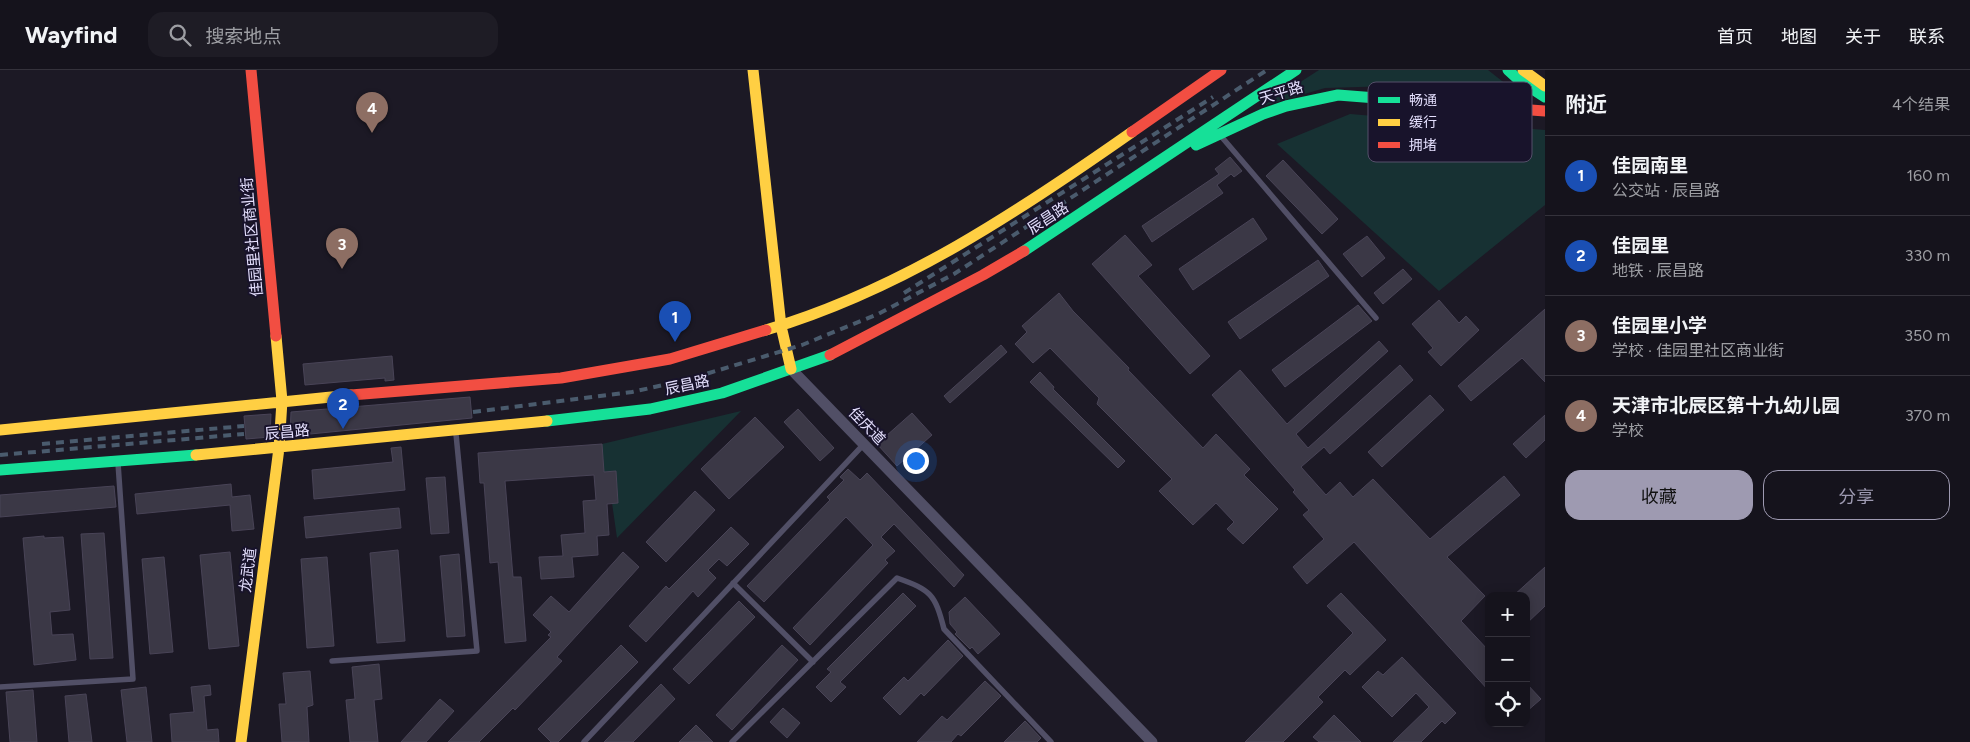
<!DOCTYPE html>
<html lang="zh">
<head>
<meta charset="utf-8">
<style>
  :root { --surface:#15131c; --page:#1e1c25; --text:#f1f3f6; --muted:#9d9ea3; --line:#34323b; --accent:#9e9ab1 }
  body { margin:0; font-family:Figtree,"Noto Sans SC",sans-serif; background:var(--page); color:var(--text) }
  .controls { position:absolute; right:15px; bottom:15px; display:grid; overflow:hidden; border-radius:10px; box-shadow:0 2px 12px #0003 }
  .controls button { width:45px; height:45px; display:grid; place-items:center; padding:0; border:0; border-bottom:1px solid var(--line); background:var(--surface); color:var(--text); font:25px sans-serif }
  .you { position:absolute; left:915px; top:390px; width:18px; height:18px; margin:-12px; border:4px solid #fff; border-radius:50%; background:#1a73e8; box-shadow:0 0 0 8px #1a73e833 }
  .badge { display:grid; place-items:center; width:32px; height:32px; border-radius:50%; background:var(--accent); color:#fff; font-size:16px; font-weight:700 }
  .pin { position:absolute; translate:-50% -41px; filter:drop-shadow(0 1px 2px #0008) }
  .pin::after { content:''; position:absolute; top:26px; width:18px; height:15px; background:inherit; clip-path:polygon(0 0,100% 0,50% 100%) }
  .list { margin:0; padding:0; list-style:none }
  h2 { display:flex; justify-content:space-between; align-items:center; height:65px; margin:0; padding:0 20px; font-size:21px }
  h2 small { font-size:16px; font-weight:400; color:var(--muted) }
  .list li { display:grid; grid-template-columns:32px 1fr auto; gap:15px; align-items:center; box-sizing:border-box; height:80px; padding:0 20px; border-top:1px solid var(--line) }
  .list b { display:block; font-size:19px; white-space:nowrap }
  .list p { margin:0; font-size:16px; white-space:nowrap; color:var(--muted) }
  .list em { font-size:16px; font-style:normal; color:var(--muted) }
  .actions { display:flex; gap:10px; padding:15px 20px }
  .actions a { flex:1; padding:11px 0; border:1px solid var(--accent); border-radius:15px; text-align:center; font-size:18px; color:var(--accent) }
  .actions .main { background:var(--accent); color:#111 }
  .icon { flex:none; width:28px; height:28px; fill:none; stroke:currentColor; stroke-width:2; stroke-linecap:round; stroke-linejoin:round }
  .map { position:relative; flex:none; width:1545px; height:672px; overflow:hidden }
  header { display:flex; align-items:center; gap:30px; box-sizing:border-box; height:70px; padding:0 25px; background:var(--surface); border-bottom:1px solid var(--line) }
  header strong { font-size:24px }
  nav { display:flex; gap:28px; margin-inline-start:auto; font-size:18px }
  .search { width:350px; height:45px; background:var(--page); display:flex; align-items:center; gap:12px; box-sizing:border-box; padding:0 18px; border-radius:15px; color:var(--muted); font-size:19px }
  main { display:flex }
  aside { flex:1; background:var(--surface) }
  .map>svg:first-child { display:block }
  .green { fill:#173133 }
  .building { fill:#3b3846; stroke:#494457 }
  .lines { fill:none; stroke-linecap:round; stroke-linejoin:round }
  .lane { stroke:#514f66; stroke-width:5.5 }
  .street { stroke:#514f66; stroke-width:11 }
  .fast { stroke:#16e098; stroke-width:11 }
  .slow { stroke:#ffcf43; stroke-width:11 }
  .jam { stroke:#f24e42; stroke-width:11 }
  .rail { stroke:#4a5b6d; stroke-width:4; stroke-dasharray:8 6; stroke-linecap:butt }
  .labels { text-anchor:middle; stroke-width:4; stroke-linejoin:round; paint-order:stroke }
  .street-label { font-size:15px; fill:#e4dffd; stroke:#18132b }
  .key { fill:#18132b; stroke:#55506a; stroke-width:1 }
  .key-label { font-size:14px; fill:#e4dffd }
</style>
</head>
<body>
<header>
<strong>Wayfind</strong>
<div class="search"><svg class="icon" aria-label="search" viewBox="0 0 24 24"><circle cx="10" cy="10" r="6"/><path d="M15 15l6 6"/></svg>搜索地点</div>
<nav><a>首页</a><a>地图</a><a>关于</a><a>联系</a></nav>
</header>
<main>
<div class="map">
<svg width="1545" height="672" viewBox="0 0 1545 672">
  <rect width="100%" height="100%" fill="#1c1925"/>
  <path class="green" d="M 1319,0 L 1488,0 L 1521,26 L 1393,16 L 1325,18 L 1263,36 Z
    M 1350,44 L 1545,60 L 1545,135 L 1439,221 L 1277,74 Z
    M 741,341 L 617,468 L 612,433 L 618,433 L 616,401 L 604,402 L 602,374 Z"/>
  <path class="building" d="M 1230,87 L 1242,101 L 1234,107 L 1231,104 L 1217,115 L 1223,123 L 1152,172 L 1142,156 L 1219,104 L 1215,99 Z
    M 1283,90 L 1338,149 L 1322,164 L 1266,106 Z
    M 1253,148 L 1267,169 L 1193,220 L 1179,199 Z
    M 1125,165 L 1152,195 L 1138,206 L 1210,286 L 1190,304 L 1092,194 Z
    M 1367,166 L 1385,188 L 1362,207 L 1343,184 Z
    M 1318,190 L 1329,206 L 1240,269 L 1228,252 Z
    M 1403,199 L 1412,209 L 1383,234 L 1374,223 Z
    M 1059,223 L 1073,241 L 1129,298 L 1128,300 L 1203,378 L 1216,364 L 1250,399 L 1244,405 L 1278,439 L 1243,474 L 1227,459 L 1234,452 L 1216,433 L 1193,455 L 1159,421 L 1172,409 L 1097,334 L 1099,328 L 1050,278 L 1033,293 L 1015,274 L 1027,262 L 1022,256 Z
    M 1439,230 L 1459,253 L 1466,246 L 1479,260 L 1441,296 L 1428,282 L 1433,278 L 1412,254 Z
    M 1358,235 L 1372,251 L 1285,317 L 1272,300 Z
    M 1545,239 L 1545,312 L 1522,288 L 1471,331 L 1458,316 Z
    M 1379,271 L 1388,281 L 1296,364 L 1308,378 L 1400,295 L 1413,310 L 1330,384 L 1324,377 L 1301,397 L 1326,425 L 1340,412 L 1353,427 L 1373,409 L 1430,469 L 1504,406 L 1520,425 L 1447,487 L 1485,526 L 1461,551 L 1489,581 L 1489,621 L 1354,472 L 1307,514 L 1293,497 L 1324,469 L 1303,445 L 1309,440 L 1293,422 L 1295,420 L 1212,325 L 1240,300 L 1287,354 Z
    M 1001,275 L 1007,282 L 950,333 L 944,326 Z
    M 392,286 L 394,310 L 385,311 L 385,308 L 305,315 L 303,294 Z
    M 1040,302 L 1054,317 L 1053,319 L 1125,391 L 1118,398 L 1030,312 Z
    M 1430,325 L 1444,340 L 1382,397 L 1368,382 Z
    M 470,327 L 472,348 L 290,366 L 291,342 Z
    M 798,339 L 834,378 L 820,391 L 784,352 Z
    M 912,343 L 932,365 L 897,396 L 877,374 Z
    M 271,344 L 270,367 L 246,369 L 244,346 Z
    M 1545,345 L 1545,370 L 1526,388 L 1513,374 Z
    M 755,347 L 784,377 L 729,429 L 701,399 Z
    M 602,374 L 604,402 L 616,401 L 618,433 L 607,434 L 609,465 L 597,466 L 598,485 L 572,487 L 574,507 L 541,509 L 539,487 L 563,486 L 561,465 L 585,463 L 583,431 L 596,430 L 594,405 L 505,411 L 513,507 L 521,507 L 526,571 L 505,573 L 498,492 L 490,493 L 484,413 L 480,413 L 478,383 Z
    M 401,377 L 405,420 L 314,429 L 312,400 L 393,392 L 391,378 Z
    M 848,399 L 860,410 L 867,403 L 964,505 L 954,517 L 894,454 L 881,467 L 895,481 L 885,490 L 888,493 L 810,575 L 793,558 L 873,475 L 846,447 L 764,532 L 747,516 L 830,430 L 827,427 L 844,410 L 840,407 Z
    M 445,407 L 449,463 L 431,464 L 426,408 Z
    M 231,414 L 232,427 L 250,425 L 254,459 L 232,461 L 230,435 L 137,444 L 135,424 Z
    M 114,416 L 116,437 L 0,447 L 0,425 Z
    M 695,421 L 715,440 L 666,492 L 646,472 Z
    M 399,438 L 401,458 L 306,468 L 304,447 Z
    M 731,457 L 749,474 L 727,496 L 719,489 L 708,500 L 716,508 L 698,527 L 693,521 L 646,572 L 629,556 L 666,516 L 669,519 Z
    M 104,463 L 113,588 L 90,589 L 81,464 Z
    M 44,466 L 44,468 L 63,467 L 70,540 L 50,542 L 52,565 L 73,564 L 76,590 L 34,595 L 23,468 Z
    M 398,480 L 405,571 L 377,573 L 370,483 Z
    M 230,482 L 239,576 L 209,579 L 200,485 Z
    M 623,482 L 639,497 L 557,587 L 562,591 L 515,640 L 513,638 L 479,672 L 448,672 L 551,567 L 548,565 L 551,562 L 533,545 L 551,526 L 569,542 Z
    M 459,484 L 465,566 L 447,567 L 440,486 Z
    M 164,487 L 173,582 L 150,584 L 142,489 Z
    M 327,487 L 334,576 L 307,578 L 301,489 Z
    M 1545,497 L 1545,536 L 1526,554 L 1526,526 L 1513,526 Z
    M 903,523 L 916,536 L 840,612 L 846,617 L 831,632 L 816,617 L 831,602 L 827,599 Z
    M 1341,523 L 1386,570 L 1350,605 L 1345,600 L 1318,627 L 1323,632 L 1283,672 L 1245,672 L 1353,563 L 1327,536 Z
    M 965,527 L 1000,564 L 978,584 L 972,577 L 970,579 L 955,564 L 957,562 L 950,554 L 949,542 Z
    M 739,531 L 755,547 L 689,614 L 673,599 Z
    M 948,570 L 963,586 L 924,626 L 921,623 L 900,645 L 883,628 L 904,607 L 908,611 Z
    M 621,575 L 638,592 L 558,672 L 551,672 L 538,659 Z
    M 782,575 L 798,590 L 732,660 L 716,645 Z
    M 1402,587 L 1456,643 L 1445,654 L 1442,651 L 1421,672 L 1393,672 L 1429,637 L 1416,623 L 1392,647 L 1362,617 L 1378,601 L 1383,605 Z
    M 379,594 L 382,629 L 374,630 L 378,672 L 350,672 L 346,630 L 355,629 L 352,597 Z
    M 310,601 L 313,635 L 307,637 L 309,672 L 282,672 L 279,634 L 286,634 L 283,603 Z
    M 985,611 L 1001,626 L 961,666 L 958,664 L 951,672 L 917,672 L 942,646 L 947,650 Z
    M 1526,613 L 1541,629 L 1526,642 Z
    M 661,614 L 675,629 L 633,672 L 604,672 Z
    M 210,615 L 211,625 L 204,626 L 207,660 L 218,659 L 219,672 L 172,672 L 170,644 L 194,642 L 191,617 Z
    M 146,617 L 152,672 L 127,672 L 121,620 Z
    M 33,620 L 37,672 L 10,672 L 6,622 Z
    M 86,624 L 92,672 L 69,672 L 65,626 Z
    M 440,629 L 454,641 L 426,672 L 401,672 Z
    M 783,638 L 800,653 L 787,668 L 770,652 Z
    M 1334,645 L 1361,672 L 1319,672 L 1313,667 Z
    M 1025,651 L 1041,668 L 1037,672 L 1004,672 Z
    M 696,655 L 713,672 L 679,672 Z"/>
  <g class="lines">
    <path class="lane" d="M 1220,65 L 1376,248
      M 733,513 L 813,592
      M 332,591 L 477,581 L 456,364
      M 0,617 L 133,609 L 118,393
      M 584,672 L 864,374
      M 732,672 L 897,508 C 931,520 935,524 944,559 L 1051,672"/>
    <path class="street" d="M 791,299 L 1152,672"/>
    <path class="fast" d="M 1508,0 L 1520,11 L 1545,27
      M 1196,75 L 1263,44 L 1286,36 L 1338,25 L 1453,34
      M 1024,181 L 1296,0
      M 547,351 L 650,339 L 722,323 L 830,285
      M 0,400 L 196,385"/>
    <path class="slow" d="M 753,0 L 781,256 L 791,299
      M 1523,0 L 1545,16
      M 766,260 C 901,220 1018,142 1132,62
      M 0,360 L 351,325
      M 196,385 L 547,351
      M 241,672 L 279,378 L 282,331 L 276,266"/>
    <path class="jam" d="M 251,0 L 276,266
      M 1453,34 L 1545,41
      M 1132,62 L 1221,0
      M 830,285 L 983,205 L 1024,181
      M 351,325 L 561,308 L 670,289 L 766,260"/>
    <path class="rail" d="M 904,223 L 1213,27
      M 473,342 L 632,322 L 686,310 L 802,275 L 878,244 L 954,204 L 1267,0
      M 42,374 L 244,356
      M 0,385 L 244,364"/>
  </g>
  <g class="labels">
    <g class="street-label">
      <text transform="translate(1281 23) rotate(-17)" y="5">天平路</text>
      <text transform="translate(1048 148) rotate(-33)" y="5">辰昌路</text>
      <text transform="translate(252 167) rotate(-95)" y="5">佳园里社区商业街</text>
      <text transform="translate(687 315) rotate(-12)" y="5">辰昌路</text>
      <text transform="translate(867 356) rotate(46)" y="5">佳庆道</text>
      <text transform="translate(287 362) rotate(-5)" y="5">辰昌路</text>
      <text transform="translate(248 500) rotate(-83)" y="5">龙武道</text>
    </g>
  </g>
  <rect x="1368" y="12" width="164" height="80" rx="8" class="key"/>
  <rect x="1378" y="27" width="22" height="6" fill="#16e098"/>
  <rect x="1378" y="49" width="22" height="7" fill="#ffcf43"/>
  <rect x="1378" y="72" width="22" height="6" fill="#f24e42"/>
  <g class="key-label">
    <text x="1409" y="35">畅通</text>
    <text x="1409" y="57">缓行</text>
    <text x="1409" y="80">拥堵</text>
  </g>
</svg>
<div class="controls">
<button>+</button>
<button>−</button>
<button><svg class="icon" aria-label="locate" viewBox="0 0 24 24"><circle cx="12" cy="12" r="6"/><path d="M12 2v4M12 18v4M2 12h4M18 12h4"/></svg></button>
</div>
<div class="you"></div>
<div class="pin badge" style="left:675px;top:272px;background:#1a4fb4">1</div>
<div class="pin badge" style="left:343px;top:359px;background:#1a4fb4">2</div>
<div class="pin badge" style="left:342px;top:199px;background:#8d6e63">3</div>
<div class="pin badge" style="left:372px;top:63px;background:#8d6e63">4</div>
</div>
<aside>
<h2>附近<small>4个结果</small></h2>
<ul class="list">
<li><span class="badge" style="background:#1a4fb4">1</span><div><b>佳园南里</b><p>公交站 · 辰昌路</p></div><em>160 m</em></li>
<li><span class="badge" style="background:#1a4fb4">2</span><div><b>佳园里</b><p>地铁 · 辰昌路</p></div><em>330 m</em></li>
<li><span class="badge" style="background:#8d6e63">3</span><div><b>佳园里小学</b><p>学校 · 佳园里社区商业街</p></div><em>350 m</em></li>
<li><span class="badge" style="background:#8d6e63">4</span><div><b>天津市北辰区第十九幼儿园</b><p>学校</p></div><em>370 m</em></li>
</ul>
<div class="actions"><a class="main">收藏</a><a>分享</a></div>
</aside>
</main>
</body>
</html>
